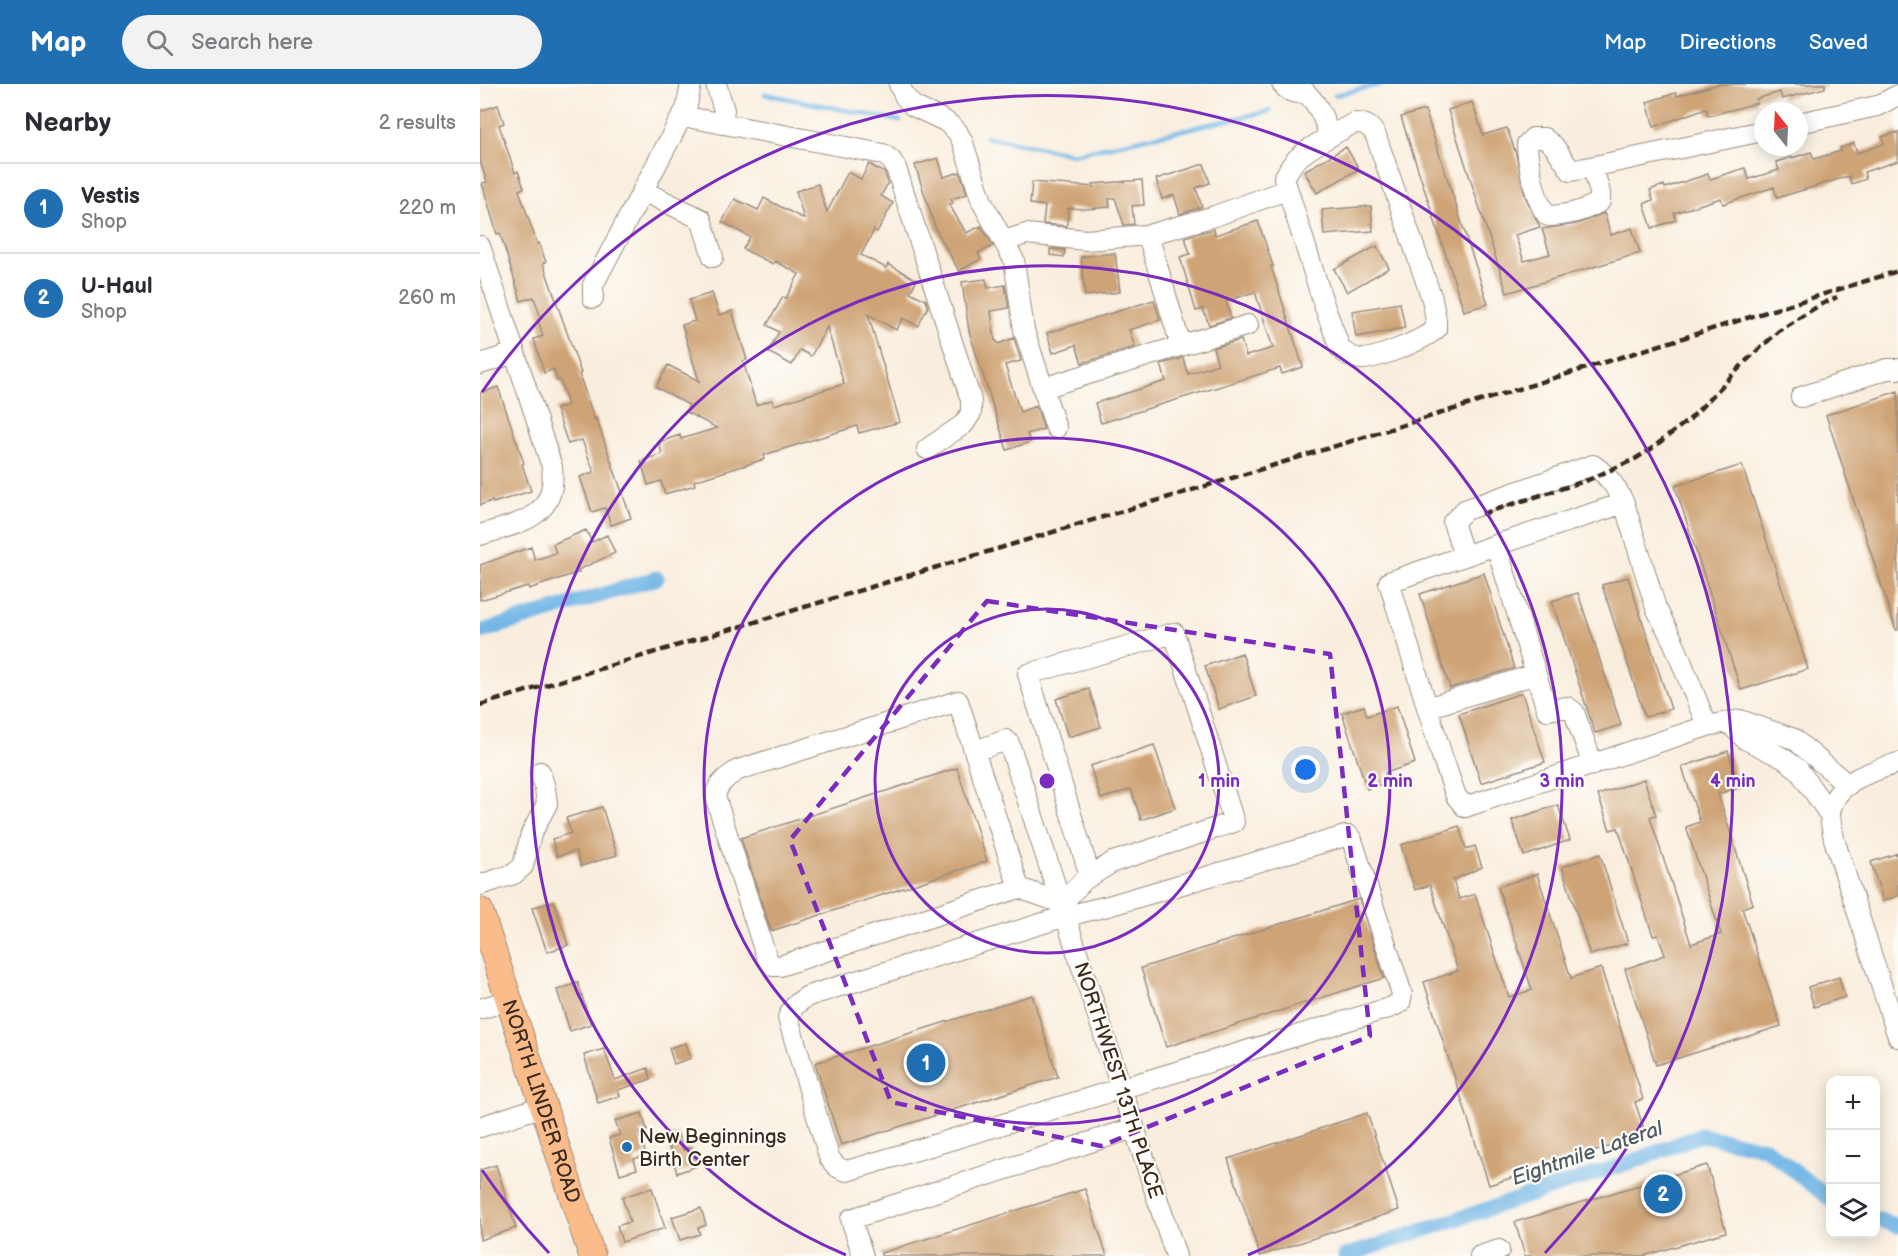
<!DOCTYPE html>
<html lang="en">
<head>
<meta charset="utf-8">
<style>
  :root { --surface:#fff; --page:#f2f2f3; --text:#2b2b33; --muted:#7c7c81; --line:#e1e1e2; --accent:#1f6fb2 }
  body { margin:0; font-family:"Balsamiq Sans",sans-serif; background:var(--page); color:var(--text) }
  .controls { position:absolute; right:18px; bottom:18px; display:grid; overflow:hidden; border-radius:12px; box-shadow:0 3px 15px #0003 }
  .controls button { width:54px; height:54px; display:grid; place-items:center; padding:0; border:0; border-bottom:2px solid var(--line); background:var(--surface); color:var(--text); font:30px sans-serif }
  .compass { position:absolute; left:1274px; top:18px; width:54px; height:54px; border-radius:50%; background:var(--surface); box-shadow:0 3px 15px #0003; rotate:342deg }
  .you { position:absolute; left:826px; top:686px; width:21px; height:21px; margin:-15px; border:4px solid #fff; border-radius:50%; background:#1a73e8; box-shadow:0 0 0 9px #1a73e833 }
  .badge { display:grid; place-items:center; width:39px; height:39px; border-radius:50%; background:var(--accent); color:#fff; font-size:20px; font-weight:700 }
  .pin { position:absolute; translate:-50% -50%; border:3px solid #fff; box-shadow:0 2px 6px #0006 }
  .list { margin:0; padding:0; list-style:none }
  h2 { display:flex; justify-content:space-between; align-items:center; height:78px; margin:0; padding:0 24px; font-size:26px }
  h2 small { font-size:20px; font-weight:400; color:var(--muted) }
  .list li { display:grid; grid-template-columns:39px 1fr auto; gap:18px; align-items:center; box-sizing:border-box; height:90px; padding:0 24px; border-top:2px solid var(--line) }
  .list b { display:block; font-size:22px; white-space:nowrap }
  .list p { margin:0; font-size:20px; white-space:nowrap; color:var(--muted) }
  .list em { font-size:20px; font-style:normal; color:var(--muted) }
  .icon { flex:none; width:33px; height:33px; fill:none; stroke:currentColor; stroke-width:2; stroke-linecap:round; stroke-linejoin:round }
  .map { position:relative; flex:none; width:1418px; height:1172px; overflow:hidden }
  header { display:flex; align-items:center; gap:36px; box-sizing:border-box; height:84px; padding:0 30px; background:var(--accent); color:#fff }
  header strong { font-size:28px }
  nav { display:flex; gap:33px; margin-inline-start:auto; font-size:21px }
  .search { width:420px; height:54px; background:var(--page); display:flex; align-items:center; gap:15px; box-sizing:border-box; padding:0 21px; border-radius:33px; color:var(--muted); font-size:22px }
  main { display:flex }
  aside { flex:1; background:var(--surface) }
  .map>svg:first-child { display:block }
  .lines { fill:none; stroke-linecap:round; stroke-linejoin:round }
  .stream { stroke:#70b5e6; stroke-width:4.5 }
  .canal { stroke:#70b5e6; stroke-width:15 }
  .building { fill:#cea374 }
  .minor-casing { stroke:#9a8c7e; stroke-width:22 }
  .major-casing { stroke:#9a8c7e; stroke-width:28 }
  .minor { stroke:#fff; stroke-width:20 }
  .major { stroke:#f9bc8a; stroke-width:26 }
  .rail { stroke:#3b2a1e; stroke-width:4.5; stroke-dasharray:9 4.5; stroke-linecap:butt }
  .marked { fill:none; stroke:#7b2cbf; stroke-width:4.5; stroke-dasharray:12 8; stroke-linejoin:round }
  .ring { fill:none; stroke:#7b2cbf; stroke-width:3 }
  .poi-dot { fill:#1f6fb2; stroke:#fdfcf7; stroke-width:2 }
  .labels { text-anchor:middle; stroke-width:4.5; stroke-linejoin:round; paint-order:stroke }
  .street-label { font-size:20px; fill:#3b2a1e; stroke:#fdfcf7 }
  .poi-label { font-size:20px; fill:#3b2a1e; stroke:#fdfcf7; text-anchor:start }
  .water-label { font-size:21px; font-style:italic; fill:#4e5b64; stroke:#fdfcf7 }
  .centre { fill:#7b2cbf; stroke:#fdfcf7; stroke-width:3 }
  .ring-label { font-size:18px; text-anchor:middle; font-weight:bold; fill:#7b2cbf; stroke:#fdfcf7; stroke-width:4.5; stroke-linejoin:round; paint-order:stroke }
</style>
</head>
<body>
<header>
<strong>Map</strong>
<div class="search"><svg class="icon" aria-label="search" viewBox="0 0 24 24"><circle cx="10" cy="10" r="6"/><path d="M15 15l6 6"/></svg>Search here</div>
<nav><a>Map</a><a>Directions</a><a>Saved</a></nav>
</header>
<main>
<aside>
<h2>Nearby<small>2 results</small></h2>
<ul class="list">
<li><span class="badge">1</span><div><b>Vestis</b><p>Shop</p></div><em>220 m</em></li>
<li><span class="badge">2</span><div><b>U-Haul</b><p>Shop</p></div><em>260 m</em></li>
</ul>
</aside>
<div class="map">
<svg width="1418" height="1172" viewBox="0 0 1418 1172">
  <rect width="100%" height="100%" fill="#fdfcf7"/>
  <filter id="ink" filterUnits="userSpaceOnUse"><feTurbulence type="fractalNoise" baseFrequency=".0167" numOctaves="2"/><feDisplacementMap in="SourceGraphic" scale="12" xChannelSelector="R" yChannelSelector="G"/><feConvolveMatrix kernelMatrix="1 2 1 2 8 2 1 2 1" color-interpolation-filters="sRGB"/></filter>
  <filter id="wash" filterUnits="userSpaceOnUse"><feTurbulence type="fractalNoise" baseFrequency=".008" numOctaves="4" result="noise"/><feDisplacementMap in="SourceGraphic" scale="24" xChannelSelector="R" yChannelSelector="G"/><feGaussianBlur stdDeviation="1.35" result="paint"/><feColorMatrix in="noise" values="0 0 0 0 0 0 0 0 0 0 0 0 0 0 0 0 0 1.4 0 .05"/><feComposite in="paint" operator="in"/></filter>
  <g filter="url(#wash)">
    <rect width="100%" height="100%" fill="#f9eede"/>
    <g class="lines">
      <path class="stream" d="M 285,10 L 420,37
        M 855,11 L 903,0
        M 506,53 L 593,70 L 790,27"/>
      <path class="canal" d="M 0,548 L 177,494
        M 1396,1135 L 1418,1142
        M 865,1172 L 1154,1077 L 1221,1051 L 1285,1064 L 1350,1115"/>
    </g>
    <g id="blocks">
      <path class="building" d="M 1239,0 L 1345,0 L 1345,4 L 1302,15 L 1300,8 L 1276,15 L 1277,19 L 1228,32 L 1226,24 L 1174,43 L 1167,18 L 1196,9 L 1197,12 Z
        M 992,18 L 1003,51 L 1027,44 L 1036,70 L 1045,112 L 1060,143 L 1035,151 L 1044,177 L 1070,170 L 1062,145 L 1097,140 L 1124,129 L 1131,151 L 1152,144 L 1160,169 L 1027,209 L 968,26 Z
        M 18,21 L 24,39 L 19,41 L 35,89 L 38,87 L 44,104 L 39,106 L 57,160 L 59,159 L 66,178 L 63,179 L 101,289 L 99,290 L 114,335 L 116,334 L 151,434 L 131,441 L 125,424 L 112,428 L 100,393 L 114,388 L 102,356 L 88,360 L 76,325 L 88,321 L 80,296 L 77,297 L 74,285 L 64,289 L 54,255 L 63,252 L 58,236 L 61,235 L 54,213 L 41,217 L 20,149 L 17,150 L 2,99 L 7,98 L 0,77 L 0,27 Z
        M 945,26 L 1008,220 L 984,227 L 921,33 Z
        M 1418,48 L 1418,77 L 1384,88 L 1386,95 L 1371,100 L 1369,92 L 1297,114 L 1294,103 L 1243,120 L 1241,114 L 1194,129 L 1196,136 L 1172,144 L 1164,120 L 1173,116 L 1170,106 L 1184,101 L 1185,104 L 1228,90 L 1230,95 L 1265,84 L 1269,95 L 1299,86 L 1296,78 L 1312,73 L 1312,74 L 1331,68 L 1334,75 L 1361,67 L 1360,64 L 1374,59 L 1377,69 L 1404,60 L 1402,53 Z
        M 866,63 L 879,85 L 837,109 L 824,87 Z
        M 458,74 L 464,93 L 480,88 L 487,110 L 471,115 L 473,119 L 469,120 L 486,149 L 501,142 L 513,162 L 498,169 L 501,175 L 479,187 L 456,146 L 435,81 Z
        M 389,80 L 405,89 L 408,99 L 401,112 L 413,119 L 397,148 L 394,146 L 381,171 L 406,184 L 408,180 L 437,196 L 430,208 L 446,216 L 448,223 L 438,242 L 423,234 L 416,246 L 388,230 L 420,338 L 379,349 L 377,342 L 284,371 L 285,375 L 214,397 L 215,401 L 185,410 L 181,397 L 168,401 L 161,377 L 182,370 L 179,358 L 200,351 L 201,355 L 237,344 L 206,328 L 209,321 L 176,303 L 188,281 L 219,297 L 202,241 L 215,237 L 209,216 L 232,209 L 239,231 L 252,227 L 267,276 L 263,277 L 276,321 L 292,316 L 294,321 L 364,300 L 347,243 L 331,272 L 320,266 L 312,281 L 288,268 L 299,248 L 287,241 L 303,213 L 306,214 L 319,190 L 295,177 L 293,180 L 263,165 L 270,153 L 242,138 L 255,115 L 278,126 L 284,114 L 324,135 L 316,107 L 338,100 L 347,128 L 368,88 L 381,95 Z
        M 724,80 L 730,99 L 716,104 L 722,123 L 700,130 L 694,111 L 682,115 L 676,95 Z
        M 662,96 L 664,121 L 652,122 L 654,140 L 644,141 L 635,114 L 629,115 L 630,123 L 606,125 L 588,124 L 587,142 L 563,140 L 565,122 L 550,120 L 552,98 L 614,103 L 613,100 Z
        M 891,122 L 893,147 L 844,151 L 842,126 Z
        M 778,137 L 793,182 L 791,182 L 823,283 L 802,290 L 800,284 L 621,339 L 615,319 L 686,297 L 681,280 L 703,274 L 708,290 L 738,280 L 733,264 L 761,256 L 766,272 L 793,264 L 775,208 L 746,217 L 751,234 L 729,241 L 723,225 L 716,227 L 700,173 L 710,170 L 705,153 L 734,145 L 735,151 Z
        M 897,162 L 909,184 L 867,208 L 854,185 Z
        M 570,165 L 585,166 L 584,173 L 570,171 Z
        M 635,169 L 640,208 L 605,212 L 601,173 Z
        M 506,195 L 508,204 L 525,201 L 529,224 L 511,227 L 515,257 L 517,257 L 518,260 L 534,254 L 541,277 L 525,281 L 540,328 L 556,322 L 564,345 L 547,350 L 550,358 L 527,366 L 489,247 L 482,198 Z
        M 674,216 L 680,236 L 649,246 L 655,263 L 602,279 L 596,261 L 573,269 L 567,249 Z
        M 920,219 L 925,244 L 876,253 L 872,227 Z
        M 18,303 L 44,379 L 42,380 L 51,407 L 13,419 L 12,417 L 0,421 L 0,309 Z
        M 1418,307 L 1418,546 L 1416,546 L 1346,331 Z
        M 1262,381 L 1328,585 L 1261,606 L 1195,402 Z
        M 106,446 L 112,458 L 127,451 L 135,469 L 98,486 L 99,488 L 49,505 L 48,502 L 0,516 L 0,481 L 51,463 L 55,476 L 76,469 L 73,460 Z
        M 1004,489 L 1034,584 L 970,604 L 940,510 Z
        M 1148,493 L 1191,625 L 1165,633 L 1122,501 Z
        M 1098,509 L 1141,641 L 1115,649 L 1072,517 Z
        M 762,569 L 776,612 L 739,625 L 725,582 Z
        M 609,605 L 621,643 L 588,653 L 576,615 Z
        M 1042,609 L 1065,678 L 1001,699 L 979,630 Z
        M 884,622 L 887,632 L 917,622 L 935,679 L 905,689 L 908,698 L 887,705 L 862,629 Z
        M 674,661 L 695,724 L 661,736 L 651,705 L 621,715 L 610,682 Z
        M 1248,667 L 1260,703 L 1238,710 L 1273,820 L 1262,824 L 1301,942 L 1176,981 L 1145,885 L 1185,871 L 1178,851 L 1173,852 L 1138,744 L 1130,746 L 1118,711 L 1164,695 L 1176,731 L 1170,733 L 1211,860 L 1241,850 L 1206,743 L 1220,738 L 1202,683 Z
        M 477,684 L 507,777 L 291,847 L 261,754 Z
        M 1078,721 L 1090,756 L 1044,772 L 1032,736 Z
        M 122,723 L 137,771 L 101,782 L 96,767 L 77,772 L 72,755 L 91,749 L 86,734 Z
        M 979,742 L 986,765 L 995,762 L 1002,783 L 973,796 L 979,815 L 995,810 L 1029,913 L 1052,906 L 1018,803 L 1057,790 L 1091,894 L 1121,884 L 1163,1015 L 1155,1018 L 1166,1051 L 1009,1101 L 944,898 L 978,887 L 950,801 L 935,806 L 921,761 Z
        M 1418,769 L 1418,812 L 1403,817 L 1391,778 Z
        M 1120,770 L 1148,859 L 1110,871 L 1082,783 Z
        M 879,815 L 904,894 L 686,963 L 661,884 Z
        M 74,817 L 88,861 L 67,868 L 52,824 Z
        M 1359,893 L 1365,913 L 1334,923 L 1328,903 Z
        M 98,899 L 111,940 L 90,947 L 77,906 Z
        M 552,911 L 578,993 L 361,1061 L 335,979 Z
        M 206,959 L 211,974 L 194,980 L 189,964 Z
        M 124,965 L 135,996 L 168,984 L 171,995 L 138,1006 L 140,1012 L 118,1019 L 104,971 Z
        M 162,1029 L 167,1047 L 159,1049 L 166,1071 L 154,1075 L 157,1085 L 140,1090 L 129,1054 L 140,1051 L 135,1037 Z
        M 887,1029 L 919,1126 L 780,1172 L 748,1075 Z
        M 198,1050 L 203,1066 L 211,1063 L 217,1082 L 197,1089 L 186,1053 Z
        M 16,1081 L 36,1144 L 0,1156 L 0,1086 Z
        M 1227,1081 L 1246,1148 L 1163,1172 L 1045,1172 L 1035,1138 Z
        M 172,1104 L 185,1144 L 142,1158 L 137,1142 L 150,1138 L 142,1113 Z
        M 605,1105 L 627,1172 L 401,1172 L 401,1169 Z
        M 221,1124 L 226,1141 L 218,1144 L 220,1150 L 200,1156 L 192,1133 Z"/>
    </g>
  </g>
  <g filter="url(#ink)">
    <use href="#blocks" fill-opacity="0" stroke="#9a8c7e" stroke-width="1.5"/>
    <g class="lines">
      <g class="minor-casing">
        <path id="minor" d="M 236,0 L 244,26 L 242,40
          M 419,0 L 425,13 L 433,22 L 465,37 L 477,47 L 483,59 L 502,118 L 534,176 L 544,246 L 576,344
          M 802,0 C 808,7 815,11 824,7 C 838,19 845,35 849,53
          M 202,32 L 206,26 L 211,0
          M 874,39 C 885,39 891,42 896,52 L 952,215 L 956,236 L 956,245 C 943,256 898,275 881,275 C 873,274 865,270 860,264 L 844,221 L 804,94 C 807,89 810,83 814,78 C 826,64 858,48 874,39 Z
          M 1319,39 L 1397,22 L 1418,11
          M 1113,83 L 1120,109 L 1120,117 C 1107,127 1083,132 1068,132 C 1056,121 1047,76 1047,60 L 1053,54 L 1064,54 L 1074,62 L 1091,87 L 1283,47
          M 163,107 L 221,135 L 233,173
          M 668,151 L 701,262
          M 524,157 L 546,150 L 606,156 L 668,151 L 735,132 L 798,109 L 807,103
          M 0,162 L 72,383 C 78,434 39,439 0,451
          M 113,214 L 113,201 L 202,32 L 403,70 L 411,76 L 416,84 L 491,316 L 491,329 L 484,340 L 447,365
          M 0,280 L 35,269
          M 563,304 L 768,241
          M 1321,313 L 1407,285 L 1418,285
          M 1016,461 L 1144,419
          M 984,472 L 973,438 L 985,426 L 1113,381 C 1128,391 1136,403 1144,419 L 1176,524 L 1193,557 L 1227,642
          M 947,624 L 1056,590
          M 495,667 L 526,656 L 529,659 L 696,1172
          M 1418,679 C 1392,687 1352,698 1350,731 C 1350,738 1353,747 1354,755 L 1418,953
          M 1113,681 L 1094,628 L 1087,623 L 1067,626 L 1016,461 L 909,498 L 962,672 L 976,712 L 985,723 L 1227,642 L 1248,638
          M 1350,731 L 1318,685 L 1303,674 L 1265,655 L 1248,638 L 1260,636 L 1314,655 L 1368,701
          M 865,752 L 869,752 L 872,756 L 922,910 L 920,919 L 909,924 L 367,1087 C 358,1085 354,1081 349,1073 L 308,934 C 312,923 318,918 328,912 L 586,832 L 628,822 Z
          M 0,801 L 34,790 L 43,782 L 51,750 L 67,720 L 65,704 L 60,688
          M 539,804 L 478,617 L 258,686 C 247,693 238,699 235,712 L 287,875 L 293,882 L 300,882 L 539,804 L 582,819
          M 582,819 L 604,796 L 633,778 L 754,738 L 694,549 L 548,590 L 610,792
          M 0,925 L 29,916
          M 0,1043 L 63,1022
          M 383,1172 L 371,1135 L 654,1044
          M 1000,1172 L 1019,1166"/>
      </g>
      <g class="major-casing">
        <g id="major">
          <path id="s1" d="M 0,827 L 112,1172"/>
        </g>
      </g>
      <use href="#minor" class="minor"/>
      <use href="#major" class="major"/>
      <path class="rail" d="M 1002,430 L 1108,396 L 1155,375 L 1171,365 L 1210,335 L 1267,276 L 1299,247 L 1338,222 L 1357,213
        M 0,621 L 772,388 L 1418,187"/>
    </g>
  </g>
  <path class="marked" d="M 507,517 L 850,570 L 890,952 L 621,1062 L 411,1018 L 310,756 Z"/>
  <g class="ring">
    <circle cx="567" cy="697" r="172"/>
    <circle cx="567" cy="697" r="343"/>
    <path d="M366 1171A515 515 0 1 1 768 1171"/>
    <path d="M69 1169A686 686 0 0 1 2 1086M2 308A686 686 0 1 1 1065 1169"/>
  </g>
  <circle class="poi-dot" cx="147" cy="1063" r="6"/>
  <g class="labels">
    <g class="street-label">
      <text transform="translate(639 996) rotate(72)" y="7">NORTHWEST 13TH PLACE</text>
      <text dy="7" stroke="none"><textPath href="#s1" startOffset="200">NORTH LINDER ROAD</textPath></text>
    </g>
    <g class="poi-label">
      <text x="159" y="1059">New Beginnings<tspan x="159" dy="23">Birth Center</tspan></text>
    </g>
    <g class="water-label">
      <text transform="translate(1107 1069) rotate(-19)" y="7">Eightmile Lateral</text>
    </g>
  </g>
  <circle cx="567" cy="697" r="9" class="centre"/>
  <g class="ring-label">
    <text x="739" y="703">1 min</text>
    <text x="910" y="703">2 min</text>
    <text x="1082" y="703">3 min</text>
    <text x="1253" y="703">4 min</text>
  </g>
</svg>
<div class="controls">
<button>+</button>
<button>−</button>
<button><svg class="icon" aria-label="layers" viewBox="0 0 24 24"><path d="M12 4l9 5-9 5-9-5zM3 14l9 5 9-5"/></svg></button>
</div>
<svg class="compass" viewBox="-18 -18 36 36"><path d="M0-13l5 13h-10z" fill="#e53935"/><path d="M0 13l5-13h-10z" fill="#7c7c81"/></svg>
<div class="you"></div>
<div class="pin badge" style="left:446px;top:979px">1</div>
<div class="pin badge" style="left:1183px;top:1110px">2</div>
</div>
</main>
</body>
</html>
